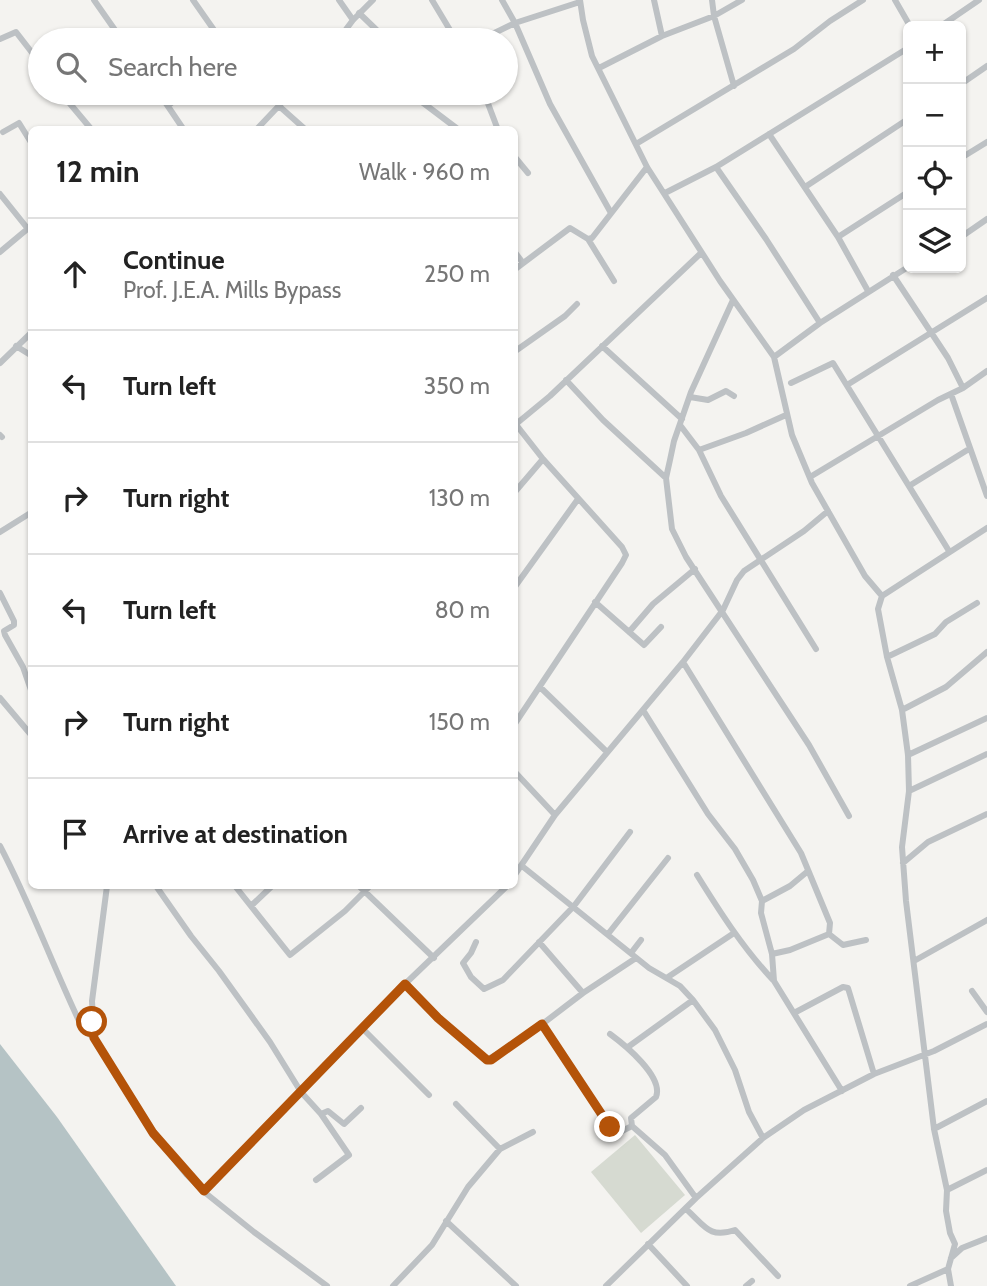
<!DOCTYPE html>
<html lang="en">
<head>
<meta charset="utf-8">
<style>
  :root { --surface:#fff; --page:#f2f2f2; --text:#222; --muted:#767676; --line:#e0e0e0 }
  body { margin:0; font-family:Cabin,sans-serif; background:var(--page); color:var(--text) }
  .controls { position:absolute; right:21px; top:21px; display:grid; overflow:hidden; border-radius:10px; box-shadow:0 2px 5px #0004 }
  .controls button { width:63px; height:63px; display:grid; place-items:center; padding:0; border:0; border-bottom:2px solid var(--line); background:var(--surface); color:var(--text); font:35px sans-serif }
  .stop { position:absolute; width:21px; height:21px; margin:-16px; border:5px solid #b45309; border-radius:50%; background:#fff }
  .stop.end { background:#b45309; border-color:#fff; box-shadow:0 2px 7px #0008 }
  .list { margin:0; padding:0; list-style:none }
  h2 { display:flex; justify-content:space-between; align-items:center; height:91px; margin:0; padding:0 28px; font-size:30px }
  h2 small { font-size:23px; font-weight:400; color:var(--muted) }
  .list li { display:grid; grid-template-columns:46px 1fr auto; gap:21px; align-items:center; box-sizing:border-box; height:112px; padding:0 28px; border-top:2px solid var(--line) }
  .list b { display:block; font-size:26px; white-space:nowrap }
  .list p { margin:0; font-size:23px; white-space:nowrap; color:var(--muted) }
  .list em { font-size:23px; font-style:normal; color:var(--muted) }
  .icon { flex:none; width:38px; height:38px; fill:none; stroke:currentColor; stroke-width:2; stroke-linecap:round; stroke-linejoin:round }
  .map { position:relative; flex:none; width:987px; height:1286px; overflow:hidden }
  .search { position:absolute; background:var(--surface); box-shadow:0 2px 5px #0004; left:28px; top:28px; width:490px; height:77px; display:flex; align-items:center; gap:18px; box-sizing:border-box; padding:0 24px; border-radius:38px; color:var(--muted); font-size:26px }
  .panel { position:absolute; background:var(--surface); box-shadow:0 2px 5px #0004; left:28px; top:126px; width:490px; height:763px; border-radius:10px }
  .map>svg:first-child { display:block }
  .green { fill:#d6dad1 }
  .water { fill:#b5c3c5 }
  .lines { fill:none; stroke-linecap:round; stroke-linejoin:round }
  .minor { stroke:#bdc1c4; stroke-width:6 }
  .route { stroke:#b45309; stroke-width:9 }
</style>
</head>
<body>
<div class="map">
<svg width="987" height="1286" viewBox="0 0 987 1286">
  <rect width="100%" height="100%" fill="#f4f3f0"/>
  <path class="green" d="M 635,1135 L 685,1195 L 641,1233 L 591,1172 Z"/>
  <path class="water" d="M 0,1044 L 57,1117 L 176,1286 L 0,1286 Z"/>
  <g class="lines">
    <path class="minor" d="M 94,0 L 122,40
      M 193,0 L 221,40
      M 339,0 L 353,20
      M 432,0 L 456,40
      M 502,0 L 515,23 L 550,104 L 611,213
      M 580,0 L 583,20 L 592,56 L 647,167 L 720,281 L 774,357 L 792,435 L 812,483 L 865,576 L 882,596
      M 654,0 L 662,36
      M 712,0 L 714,16 L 734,86
      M 895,0 L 910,26
      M 359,13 L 387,40
      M 941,26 L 979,0
      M 0,39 L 16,32 L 40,63
      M 338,40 L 353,20 L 373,0
      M 480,40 L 515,23 L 580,2
      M 599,68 L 662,36 L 714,16 L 742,0
      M 961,84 L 987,66
      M 61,93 L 92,130
      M 159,93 L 184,130
      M 410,93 L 459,130
      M 484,93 L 498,130
      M 168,106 L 182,93
      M 279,106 L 306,130
      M 256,130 L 291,93
      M 3,132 L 19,123 L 32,144
      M 769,134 L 838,237 L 868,291
      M 636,144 L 794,49 L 830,21 L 863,0
      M 514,156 L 528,173
      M 961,158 L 987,142
      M 716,167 L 766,239 L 820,323
      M 805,187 L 908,119
      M 665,193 L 716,167 L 908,48
      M 0,194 L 28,229
      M 838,237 L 908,192
      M 961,237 L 987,219
      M 588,239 L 614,281
      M 514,251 L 523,263
      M 0,252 L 31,226
      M 514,270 L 570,228 L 588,239 L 592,238 L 647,167
      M 893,275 L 948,358 L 963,388
      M 733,300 L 691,392 L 674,441 L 670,460 L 666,478 L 672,529 L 686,557 L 809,745 L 849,816
      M 16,346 L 32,356
      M 602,346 L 682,419
      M 514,352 L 565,316 L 577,304
      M 774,357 L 820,323 L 908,267
      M 0,363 L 32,332
      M 566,380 L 603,420 L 666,478
      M 791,383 L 833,363 L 949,551
      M 847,385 L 987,298
      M 951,394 L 987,496
      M 690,397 L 708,400 L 726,391 L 734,396
      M 786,415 L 746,433 L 699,450 L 721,496 L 816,649
      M 514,422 L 543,459 L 622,547 L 626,555 L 622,563 L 514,725
      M 516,424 L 550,396 L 701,253
      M 680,425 L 699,450
      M 0,435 L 2,437
      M 810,477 L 938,400 L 963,388 L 987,371
      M 909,486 L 969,449
      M 514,493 L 543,459
      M 0,532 L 32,512
      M 514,588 L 578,499
      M 0,593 L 14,621 L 14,625 L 4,631 L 5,635 L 23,667 L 32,693
      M 595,602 L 644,645 L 661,627
      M 629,632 L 653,604 L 695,569
      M 887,657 L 935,634 L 946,622 L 977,603
      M 683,662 L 801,853 L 830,923 L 829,934 L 790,950 L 772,954
      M 541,688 L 607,752
      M 0,698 L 32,736
      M 643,710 L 708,814 L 735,849 L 753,880 L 762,901 L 761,913 L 772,954 L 774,981 L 842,1091
      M 902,710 L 946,687 L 987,652
      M 908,755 L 987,718
      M 514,771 L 555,815
      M 909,791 L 987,754
      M 0,846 C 30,903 52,964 80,1023 L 84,1030 L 94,1038
      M 903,863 L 928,842 L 987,814
      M 522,866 L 649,968 L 680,986 L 693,1000 L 715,1030 L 735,1070 L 749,1112 L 763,1138
      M 697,875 C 720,912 743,948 773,980
      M 514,876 L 555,815 L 683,662 L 723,610 L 737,580 L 744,571 L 804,531 L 828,511
      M 107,886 L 92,1001 L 94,1038 L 153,1133 L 187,1175 L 203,1191 L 254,1232 L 327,1286
      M 156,886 L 191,936 L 219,971 L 270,1042 L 301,1092 L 321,1114 L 349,1155 L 316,1180
      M 235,886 L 290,955 L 345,911 L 370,886
      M 359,886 L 434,958
      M 762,901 L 790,886 L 808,871
      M 252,905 L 272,886
      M 608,934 L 668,858
      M 829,934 L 843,945 L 866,940
      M 476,942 L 471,953 L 463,963 L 471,977 L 484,989 L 503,980 L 574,906 L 630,832
      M 539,942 L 583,993
      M 631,953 L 641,940
      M 914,961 L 987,920
      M 668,977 L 734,933
      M 405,984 L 438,1018 L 487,1060 L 524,1038 L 583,993 L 636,958
      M 972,991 L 987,1012
      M 794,1013 L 843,987 L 848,988 L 874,1074
      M 542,1024 L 610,1127 L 620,1132 L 632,1126
      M 362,1028 L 429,1095
      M 610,1034 C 625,1045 664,1077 656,1097 L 631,1118 L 632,1126 L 665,1155 L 696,1198
      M 628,1047 L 693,1000
      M 456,1104 L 500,1149
      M 321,1114 L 328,1111 L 344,1124 L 361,1108
      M 934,1129 L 987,1101
      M 947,1190 L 987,1170
      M 203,1191 L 405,984 L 507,886
      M 686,1209 C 705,1226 709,1239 735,1230 L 778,1276
      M 446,1221 L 516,1286
      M 648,1244 L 687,1286
      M 951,1258 L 962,1248 L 987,1238
      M 393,1286 L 432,1245 L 468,1187 L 500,1149 L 533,1132
      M 606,1286 L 696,1198 L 763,1138 L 804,1110 L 874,1074 L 934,1051 L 987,1024
      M 746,1286 L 752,1281
      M 910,1286 L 948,1269
      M 951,1286 L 948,1269 L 955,1244 L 950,1233 L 946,1211 L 947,1190 L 934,1129 L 906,901 L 902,847 L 909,791 L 908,755 L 902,710 L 887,657 L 878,609 L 882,596 L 987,528"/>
  </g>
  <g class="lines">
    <path class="route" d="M 92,1022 L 94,1038 L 153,1133 L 204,1191 L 405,984 L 438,1018 L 487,1060 L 491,1060 L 542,1024 L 610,1127"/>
  </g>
</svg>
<div class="controls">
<button>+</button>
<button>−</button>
<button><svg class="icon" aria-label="locate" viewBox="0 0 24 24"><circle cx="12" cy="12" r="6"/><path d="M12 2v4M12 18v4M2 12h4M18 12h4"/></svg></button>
<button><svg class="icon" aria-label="layers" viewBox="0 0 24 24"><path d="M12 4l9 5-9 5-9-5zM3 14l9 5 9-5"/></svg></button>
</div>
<div class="stop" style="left:92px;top:1022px"></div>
<div class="stop end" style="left:610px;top:1127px"></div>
<div class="search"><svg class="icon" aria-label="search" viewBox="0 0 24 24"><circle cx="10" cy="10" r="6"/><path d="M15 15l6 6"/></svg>Search here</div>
<section class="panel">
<h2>12 min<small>Walk · 960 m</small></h2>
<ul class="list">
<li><svg class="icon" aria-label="ahead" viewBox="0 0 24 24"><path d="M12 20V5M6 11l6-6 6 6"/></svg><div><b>Continue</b><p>Prof. J.E.A. Mills Bypass</p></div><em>250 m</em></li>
<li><svg class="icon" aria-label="left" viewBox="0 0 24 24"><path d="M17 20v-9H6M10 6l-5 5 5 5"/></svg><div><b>Turn left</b></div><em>350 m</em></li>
<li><svg class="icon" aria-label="right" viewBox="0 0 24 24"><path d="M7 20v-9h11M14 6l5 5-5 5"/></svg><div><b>Turn right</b></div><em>130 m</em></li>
<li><svg class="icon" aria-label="left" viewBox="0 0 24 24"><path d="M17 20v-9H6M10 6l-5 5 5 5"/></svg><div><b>Turn left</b></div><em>80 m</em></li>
<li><svg class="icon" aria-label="right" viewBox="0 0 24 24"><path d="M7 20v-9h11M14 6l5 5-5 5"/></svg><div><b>Turn right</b></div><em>150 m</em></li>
<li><svg class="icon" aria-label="arrive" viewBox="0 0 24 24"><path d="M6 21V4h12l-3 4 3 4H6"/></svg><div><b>Arrive at destination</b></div></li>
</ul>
</section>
</div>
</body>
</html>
